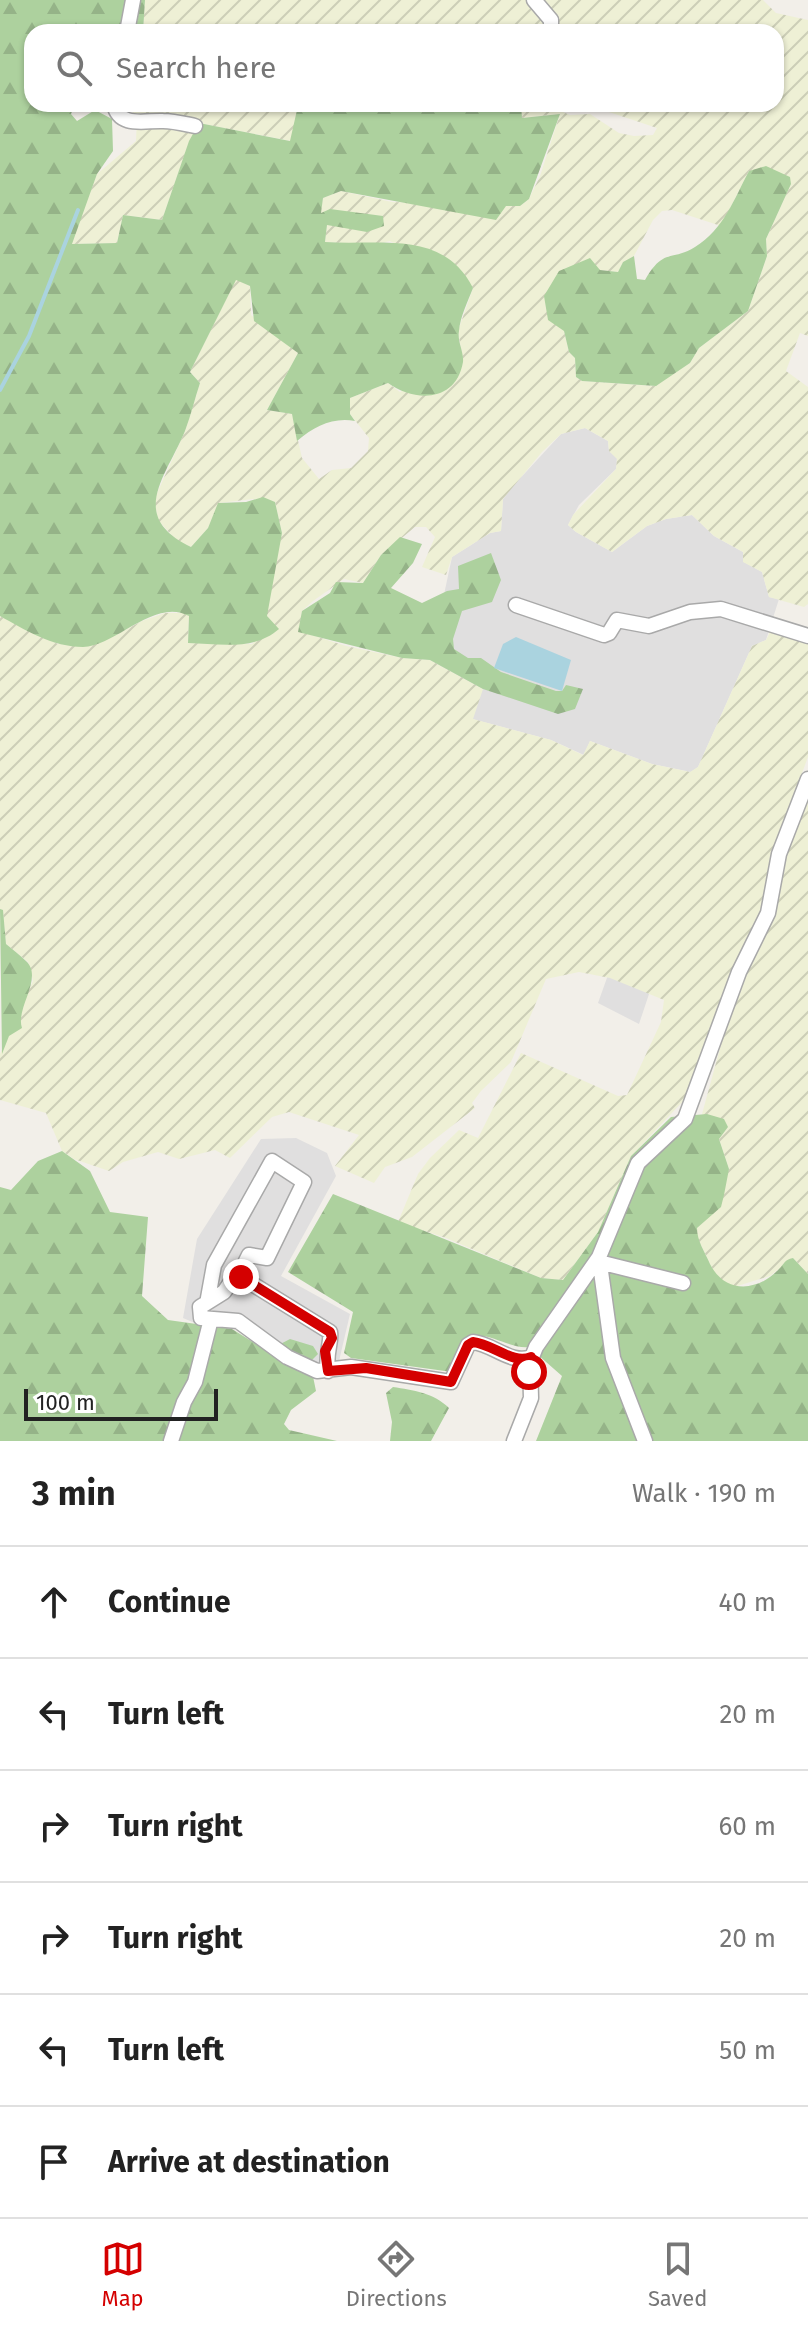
<!DOCTYPE html>
<html lang="en">
<head>
<meta charset="utf-8">
<style>
  :root { --surface:#fff; --page:#f6f6f6; --text:#222; --muted:#767676; --line:#e0e0e0; --accent:#d40000 }
  body { margin:0; font-family:"Fira Sans",sans-serif; background:var(--page); color:var(--text) }
  .scale { position:absolute; left:24px; bottom:20px; width:194px; box-sizing:border-box; padding-left:8px; border:4px solid #222; border-top:0; font-size:22px; line-height:28px; white-space:nowrap; color:#222; -webkit-text-stroke:6px #fff; paint-order:stroke }
  .stop { position:absolute; width:24px; height:24px; margin:-18px; border:6px solid #d40000; border-radius:50%; background:#fff }
  .stop.end { background:#d40000; border-color:#fff; box-shadow:0 2px 8px #0008 }
  .list { margin:0; padding:0; list-style:none }
  h2 { display:flex; justify-content:space-between; align-items:center; height:104px; margin:0; padding:0 32px; font-size:34px }
  h2 small { font-size:26px; font-weight:400; color:var(--muted) }
  .list li { display:grid; grid-template-columns:52px 1fr auto; gap:24px; align-items:center; box-sizing:border-box; height:112px; padding:0 32px; border-top:2px solid var(--line) }
  .list b { display:block; font-size:30px; white-space:nowrap }
  .list em { font-size:26px; font-style:normal; color:var(--muted) }
  .icon { flex:none; width:44px; height:44px; fill:none; stroke:currentColor; stroke-width:2; stroke-linecap:round; stroke-linejoin:round }
  .map { position:relative; flex:none; width:808px; height:1441px; overflow:hidden }
  .search { position:absolute; background:var(--surface); box-shadow:0 2px 6px #0004; left:24px; right:24px; top:24px; height:88px; display:flex; align-items:center; gap:20px; box-sizing:border-box; padding:0 28px; border-radius:24px; color:var(--muted); font-size:30px }
  .sheet { height:776px; background:var(--surface) }
  nav { display:flex; justify-content:space-around; align-items:center; box-sizing:border-box; height:112px; border-top:2px solid var(--line); background:var(--surface); font-size:22px; color:var(--muted) }
  nav a { display:grid; justify-items:center; gap:4px }
  nav .on { color:var(--accent) }
  .map>svg:first-child { display:block }
  .residential { fill:#e0dfdf }
  .farmland { fill:url(#farmland-furrows); fill-rule:evenodd }
  .forest { fill:url(#forest-firs) }
  .water { fill:#aad3df }
  .lines { fill:none; stroke-linecap:round; stroke-linejoin:round }
  .stream { stroke:#aad3df; stroke-width:4 }
  .minor-casing { stroke:#a9a9a9; stroke-width:17 }
  .minor { stroke:#fff; stroke-width:14 }
  .route { stroke:#d40000; stroke-width:10 }
</style>
</head>
<body>
<div class="map">
<svg width="808" height="1441" viewBox="0 0 808 1441">
  <defs>
    <pattern id="farmland-furrows" width="10" height="10" patternUnits="userSpaceOnUse" patternTransform="scale(2)"><rect width="10" height="10" fill="#eef0d5"/><path d="M-1 1l2-2M0 10L10 0M9 11l2-2" fill="none" stroke="#ccceb7"/></pattern>
    <pattern id="forest-firs" width="22" height="20" patternUnits="userSpaceOnUse" patternTransform="scale(2)"><rect width="22" height="20" fill="#add19e"/><path d="M5 1l3.5 6h-7zM16 11l3.5 6h-7z" fill="#95b388"/></pattern>
  </defs>
  <rect width="100%" height="100%" fill="#f2efe9"/>
  <path class="residential" d="M 585,428 L 608,441 L 609,451 L 617,458 L 616,469 L 579,505 L 568,525 L 576,532 L 612,552 L 647,526 L 666,519 L 692,515 L 714,536 L 743,552 L 744,562 L 762,572 L 769,597 L 779,599 L 766,640 L 752,646 L 698,767 L 691,772 L 652,764 L 590,741 L 584,755 L 551,740 L 472,719 L 430,660 L 452,557 L 490,533 L 501,531 L 503,499 L 514,485 L 561,434 Z
    M 608,975 L 653,982 L 639,1024 L 598,1003 Z
    M 296,1138 L 327,1153 L 336,1176 L 281,1276 L 350,1314 L 336,1374 L 234,1326 L 202,1326 L 183,1318 L 197,1239 L 261,1139 Z"/>
  <path class="farmland" d="M 145,0 L 763,0 L 776,13 L 808,20 L 808,336 L 800,333 L 786,371 L 808,387 L 808,604 L 804,607 L 769,597 L 762,572 L 743,562 L 743,552 L 714,536 L 692,515 L 666,519 L 647,526 L 612,552 L 576,532 L 568,525 L 573,515 L 616,469 L 617,459 L 609,451 L 608,441 L 585,428 L 561,434 L 542,452 L 503,499 L 501,531 L 490,533 L 452,557 L 446,575 L 422,567 L 435,537 L 426,527 L 415,527 L 381,555 L 363,583 L 344,579 L 313,601 L 302,611 L 299,631 L 346,646 L 402,658 L 430,660 L 483,689 L 473,719 L 551,740 L 583,755 L 590,741 L 652,764 L 690,772 L 698,767 L 752,646 L 766,640 L 771,630 L 808,642 L 808,757 L 772,853 L 764,908 L 689,1095 L 631,1156 L 598,1232 L 563,1280 L 541,1278 L 446,1238 L 398,1222 L 418,1174 L 430,1158 L 459,1130 L 478,1138 L 521,1053 L 618,1096 L 627,1095 L 661,1022 L 664,1000 L 610,978 L 579,972 L 546,979 L 511,1062 L 481,1091 L 472,1103 L 475,1108 L 412,1157 L 385,1167 L 374,1183 L 335,1166 L 359,1135 L 289,1112 L 272,1117 L 230,1158 L 215,1150 L 179,1159 L 158,1152 L 123,1162 L 109,1171 L 74,1159 L 62,1151 L 46,1113 L 0,1100 L 0,1054 L 33,981 L 28,962 L 6,944 L 3,911 L 0,909 L 0,616 L 58,644 L 108,639 L 142,621 L 165,613 L 184,613 L 189,616 L 188,643 L 252,644 L 273,625 L 267,616 L 267,598 L 282,533 L 275,502 L 253,499 L 219,503 L 208,528 L 191,547 L 176,540 L 158,520 L 154,500 L 185,431 L 200,383 L 190,372 L 236,279 L 250,286 L 251,315 L 298,353 L 267,410 L 292,414 L 302,458 L 319,479 L 332,470 L 351,468 L 368,451 L 369,438 L 350,414 L 350,398 L 388,383 L 400,392 L 463,361 L 458,331 L 473,288 L 390,241 L 372,245 L 325,242 L 327,225 L 383,226 L 383,216 L 320,213 L 323,198 L 341,191 L 392,202 L 520,206 L 529,199 L 540,176 L 560,114 L 522,118 L 521,104 L 564,104 L 563,112 L 570,115 L 590,114 L 619,133 L 634,136 L 653,135 L 657,128 L 609,112 L 613,104 L 776,104 L 776,32 L 143,32 ZM 749,171 L 791,184 L 766,239 L 767,256 L 748,311 L 699,348 L 690,363 L 655,386 L 582,381 L 576,377 L 575,358 L 569,352 L 564,331 L 600,270 L 618,272 L 623,262 L 634,256 L 653,220 L 662,211 L 672,210 L 721,226 Z
    M 125,104 L 363,104 L 361,109 L 340,108 L 291,141 L 199,123 L 189,142 L 162,220 L 123,215 L 117,243 L 71,244 L 97,174 L 136,141 L 137,117 Z
    M 808,793 L 808,1274 L 793,1258 L 770,1276 L 734,1287 L 724,1284 L 715,1274 L 697,1237 L 697,1228 L 706,1219 L 729,1169 L 719,1139 L 728,1127 L 702,1114 L 730,1012 L 776,908 L 780,870 Z"/>
  <path class="forest" d="M 0,0 L 145,0 L 143,32 L 32,32 L 32,104 L 75,104 L 71,114 L 77,121 L 95,110 L 112,119 L 113,151 L 97,174 L 72,244 L 117,243 L 123,215 L 162,220 L 189,141 L 199,123 L 290,141 L 297,110 L 316,104 L 361,109 L 363,104 L 521,104 L 522,118 L 560,114 L 529,199 L 520,206 L 506,206 L 496,220 L 341,191 L 323,198 L 321,213 L 330,209 L 383,216 L 384,226 L 367,232 L 327,225 L 325,242 C 381,246 443,229 473,288 C 468,301 460,317 459,331 C 457,341 464,352 463,362 C 456,403 414,402 388,383 L 350,398 L 350,414 L 355,421 C 333,417 315,426 297,441 L 292,414 L 267,410 L 298,353 L 254,321 L 250,286 L 236,280 L 190,372 L 200,383 C 195,398 191,415 185,431 C 166,477 127,516 191,547 L 208,528 L 218,503 L 246,502 L 263,497 L 275,502 L 282,533 L 267,616 L 279,629 C 254,651 219,644 188,643 L 189,616 C 155,597 116,646 83,647 C 53,647 25,630 0,616 Z
    M 766,166 L 790,177 L 791,184 L 766,239 L 767,256 L 748,311 L 699,348 L 690,363 L 656,386 L 582,381 L 576,377 L 575,358 L 569,352 L 564,331 L 548,320 L 544,296 L 559,271 L 590,258 L 600,270 L 618,272 L 623,262 L 634,256 L 637,279 L 645,280 C 664,247 671,262 695,247 C 724,229 734,199 749,171 Z
    M 400,537 L 422,544 L 413,563 L 391,588 L 422,603 L 447,591 L 459,589 L 458,566 L 491,553 L 501,580 L 492,602 L 462,611 L 453,639 L 454,649 L 468,658 L 481,658 L 501,672 L 556,691 L 562,691 L 566,685 L 583,689 L 575,709 L 558,714 L 483,689 L 430,660 L 402,658 L 298,632 L 302,611 L 330,593 L 336,582 L 363,583 L 381,555 Z
    M 0,909 L 3,910 L 6,944 C 13,950 20,955 26,961 C 44,978 15,1008 22,1028 L 9,1036 L 2,1054 Z
    M 707,1114 L 724,1119 L 728,1127 L 719,1139 L 729,1169 L 724,1195 L 721,1207 L 697,1228 C 697,1241 705,1252 710,1264 C 725,1294 758,1292 779,1269 C 785,1263 784,1260 793,1258 L 808,1274 L 808,1441 L 536,1441 L 562,1376 L 529,1347 C 508,1349 490,1331 469,1337 L 452,1372 L 351,1358 L 344,1353 L 353,1312 L 288,1272 L 333,1194 L 541,1278 L 563,1280 L 598,1232 L 631,1156 L 671,1117 Z
    M 62,1151 L 90,1171 L 110,1212 L 148,1217 L 142,1296 L 168,1320 L 232,1329 L 267,1351 L 290,1339 L 313,1346 L 318,1354 L 310,1362 L 316,1391 L 291,1410 L 284,1424 L 289,1430 L 337,1441 L 0,1441 L 0,1187 L 11,1190 L 38,1161 Z
    M 393,1387 C 413,1390 434,1393 449,1408 L 431,1441 L 390,1441 L 392,1422 L 386,1393 Z"/>
  <path class="water" d="M 516,637 L 571,660 L 562,691 L 494,668 L 503,644 Z"/>
  <g class="lines">
    <path class="stream" d="M 0,390 L 29,336 L 78,210"/>
    <g class="minor-casing">
      <path id="minor" d="M 534,0 L 551,20 L 551,32
        M 127,32 L 133,0
        M 114,104 C 119,129 146,120 163,121 C 174,121 185,124 195,126
        M 516,605 L 604,635 L 609,633 L 617,620 L 649,626 L 690,612 L 721,609 L 808,636
        M 599,1257 L 613,1358 L 645,1441
        M 599,1262 L 683,1283
        M 208,1298 L 214,1265 L 272,1161 L 304,1182 L 267,1258 L 249,1255 L 238,1277
        M 328,1371 C 325,1353 332,1342 330,1332 L 241,1277 L 235,1276 L 224,1292 L 200,1307 L 201,1318 L 238,1321 L 287,1357 L 317,1371 L 351,1367 L 451,1382 L 468,1345 L 473,1342 C 493,1344 512,1365 531,1357
        M 171,1441 L 184,1402 L 195,1382 L 211,1319
        M 514,1441 L 531,1398 L 530,1362 L 536,1347 L 599,1257 L 638,1163 L 685,1119 L 739,972 L 768,913 L 779,854 L 808,779"/>
    </g>
    <use href="#minor" class="minor"/>
  </g>
  <g class="lines">
    <path class="route" d="M 241,1277 L 330,1332 L 332,1338 L 325,1351 L 328,1371 L 366,1368 L 451,1382 L 468,1345 L 473,1342 C 493,1344 513,1365 531,1357 L 529,1372"/>
  </g>
</svg>
<div class="scale">100 m</div>
<div class="stop" style="left:529px;top:1372px"></div>
<div class="stop end" style="left:241px;top:1277px"></div>
<div class="search"><svg class="icon" aria-label="search" viewBox="0 0 24 24"><circle cx="10" cy="10" r="6"/><path d="M15 15l6 6"/></svg>Search here</div>
</div>
<section class="sheet">
<h2>3 min<small>Walk · 190 m</small></h2>
<ul class="list">
<li><svg class="icon" aria-label="ahead" viewBox="0 0 24 24"><path d="M12 20V5M6 11l6-6 6 6"/></svg><div><b>Continue</b></div><em>40 m</em></li>
<li><svg class="icon" aria-label="left" viewBox="0 0 24 24"><path d="M17 20v-9H6M10 6l-5 5 5 5"/></svg><div><b>Turn left</b></div><em>20 m</em></li>
<li><svg class="icon" aria-label="right" viewBox="0 0 24 24"><path d="M7 20v-9h11M14 6l5 5-5 5"/></svg><div><b>Turn right</b></div><em>60 m</em></li>
<li><svg class="icon" aria-label="right" viewBox="0 0 24 24"><path d="M7 20v-9h11M14 6l5 5-5 5"/></svg><div><b>Turn right</b></div><em>20 m</em></li>
<li><svg class="icon" aria-label="left" viewBox="0 0 24 24"><path d="M17 20v-9H6M10 6l-5 5 5 5"/></svg><div><b>Turn left</b></div><em>50 m</em></li>
<li><svg class="icon" aria-label="arrive" viewBox="0 0 24 24"><path d="M6 21V4h12l-3 4 3 4H6"/></svg><div><b>Arrive at destination</b></div></li>
</ul>
</section>
<nav>
<a class="on"><svg class="icon" aria-label="map" viewBox="0 0 24 24"><path d="M3 6l6-2 6 2 6-2v14l-6 2-6-2-6 2zM9 4v14M15 6v14"/></svg>Map</a>
<a><svg class="icon" aria-label="directions" viewBox="0 0 24 24"><path d="M12 3l9 9-9 9-9-9zM9 14v-3h6M13 9l2 2-2 2"/></svg>Directions</a>
<a><svg class="icon" aria-label="saved" viewBox="0 0 24 24"><path d="M7 4h10v16l-5-4-5 4z"/></svg>Saved</a>
</nav>
</body>
</html>
